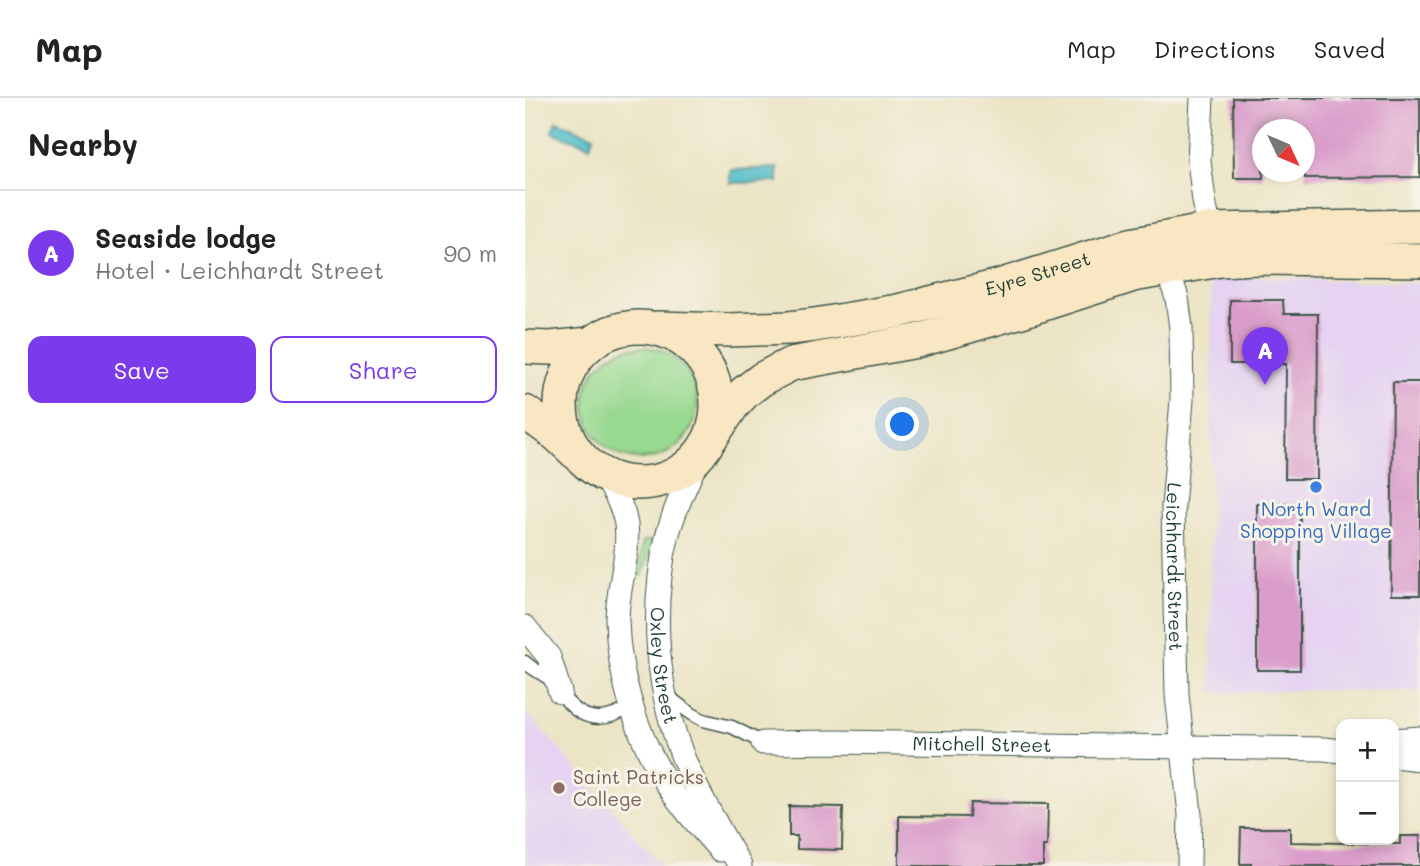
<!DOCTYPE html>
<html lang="en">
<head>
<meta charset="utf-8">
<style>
  :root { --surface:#fff; --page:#f2f2f2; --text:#222; --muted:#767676; --line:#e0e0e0; --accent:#7c3aed }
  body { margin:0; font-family:Mali,sans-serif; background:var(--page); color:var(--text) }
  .controls { position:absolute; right:21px; bottom:21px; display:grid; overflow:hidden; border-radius:14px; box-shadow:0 4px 10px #0003 }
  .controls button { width:63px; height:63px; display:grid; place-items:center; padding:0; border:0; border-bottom:2px solid var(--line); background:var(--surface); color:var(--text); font:35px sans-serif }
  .compass { position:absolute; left:727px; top:21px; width:63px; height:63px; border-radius:50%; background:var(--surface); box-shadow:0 4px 10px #0003; rotate:134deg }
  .you { position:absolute; left:378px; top:327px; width:24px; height:24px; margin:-18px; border:5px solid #fff; border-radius:50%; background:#1a73e8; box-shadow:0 0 0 10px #1a73e833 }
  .badge { display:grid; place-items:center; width:46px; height:46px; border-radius:50%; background:var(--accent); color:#fff; font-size:23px; font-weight:700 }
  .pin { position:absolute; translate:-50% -58px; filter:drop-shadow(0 2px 4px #0008) }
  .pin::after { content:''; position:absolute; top:37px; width:24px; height:21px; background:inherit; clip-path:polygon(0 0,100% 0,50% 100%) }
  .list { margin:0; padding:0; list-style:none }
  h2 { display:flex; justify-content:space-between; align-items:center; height:91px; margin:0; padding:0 28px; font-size:30px }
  h2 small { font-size:23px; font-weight:400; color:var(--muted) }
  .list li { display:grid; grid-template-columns:46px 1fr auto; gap:21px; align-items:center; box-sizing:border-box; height:126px; padding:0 28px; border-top:2px solid var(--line) }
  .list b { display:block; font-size:26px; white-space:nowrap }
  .list p { margin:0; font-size:23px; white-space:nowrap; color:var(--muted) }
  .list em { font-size:23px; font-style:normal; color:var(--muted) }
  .actions { display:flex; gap:14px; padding:21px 28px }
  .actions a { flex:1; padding:16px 0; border:2px solid var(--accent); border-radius:14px; text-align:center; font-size:24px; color:var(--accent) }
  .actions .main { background:var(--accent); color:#fff }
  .map { position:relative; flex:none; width:895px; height:768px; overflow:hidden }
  header { display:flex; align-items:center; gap:42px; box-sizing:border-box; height:98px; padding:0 35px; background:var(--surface); border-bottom:2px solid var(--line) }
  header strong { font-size:33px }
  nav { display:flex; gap:38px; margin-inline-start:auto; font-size:24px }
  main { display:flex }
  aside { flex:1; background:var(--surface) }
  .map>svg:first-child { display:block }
  .built { fill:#e5d3f1 }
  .green { fill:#98d990; stroke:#5c8b62; stroke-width:2 }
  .water { fill:#51bdcb; stroke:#387d80; stroke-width:2 }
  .building { fill:#da9dcb }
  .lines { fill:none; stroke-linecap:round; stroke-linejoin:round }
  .service-casing { stroke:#3e564a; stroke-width:15 }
  .minor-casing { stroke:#3e564a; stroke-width:25 }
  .secondary-casing { stroke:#3e564a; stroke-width:36 }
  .service { stroke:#fff; stroke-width:12 }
  .minor { stroke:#fff; stroke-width:23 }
  .secondary { stroke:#f9e7c3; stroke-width:33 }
  .shop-dot { fill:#3f7fe0; stroke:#f7f3e8; stroke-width:2.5 }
  .education-dot { fill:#8d6e63; stroke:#f7f3e8; stroke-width:2.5 }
  .labels { text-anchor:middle; stroke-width:6; stroke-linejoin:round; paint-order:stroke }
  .street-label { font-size:19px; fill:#1f3d34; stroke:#f7f3e8 }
  .shop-label { font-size:19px; fill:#366cbe; stroke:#f7f3e8 }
  .education-label { font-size:19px; fill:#785e54; stroke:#f7f3e8; text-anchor:start }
</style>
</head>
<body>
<header>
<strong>Map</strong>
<nav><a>Map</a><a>Directions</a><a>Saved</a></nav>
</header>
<main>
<aside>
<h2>Nearby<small></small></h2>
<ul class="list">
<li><span class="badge">A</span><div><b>Seaside lodge</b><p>Hotel · Leichhardt Street</p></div><em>90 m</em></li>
</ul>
<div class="actions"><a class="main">Save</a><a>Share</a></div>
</aside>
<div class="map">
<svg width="895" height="768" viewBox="0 0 895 768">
  <rect width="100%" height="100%" fill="#f7f3e8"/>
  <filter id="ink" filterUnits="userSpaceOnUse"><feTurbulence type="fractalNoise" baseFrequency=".0143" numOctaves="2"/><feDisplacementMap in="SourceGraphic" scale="14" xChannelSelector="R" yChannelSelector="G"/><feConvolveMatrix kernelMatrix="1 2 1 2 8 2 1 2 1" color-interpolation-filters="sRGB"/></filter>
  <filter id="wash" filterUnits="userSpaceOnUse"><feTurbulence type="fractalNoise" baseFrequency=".00686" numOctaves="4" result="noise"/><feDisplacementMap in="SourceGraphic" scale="28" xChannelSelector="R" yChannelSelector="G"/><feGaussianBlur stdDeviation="1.57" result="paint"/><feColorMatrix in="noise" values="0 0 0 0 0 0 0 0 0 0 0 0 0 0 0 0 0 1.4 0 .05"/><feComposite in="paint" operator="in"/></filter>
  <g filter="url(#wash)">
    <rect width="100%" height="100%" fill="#ebe4c5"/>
    <path class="built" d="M 686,178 L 895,185 L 895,593 L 789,592 L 686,595 Z
      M 0,612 L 137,768 L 0,768 Z"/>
    <path class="green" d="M60 305a56 56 0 1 1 112 0a56 56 0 1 1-112 0Z
      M 118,443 L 128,443 L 117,478 L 113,478 Z"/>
    <path class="water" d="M 31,23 L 69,38 L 65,48 L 27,34 Z
      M 253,70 L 253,84 L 205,85 L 205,72 Z"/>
    <g id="blocks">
      <path class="building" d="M 708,0 L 895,0 L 895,79 L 780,80 L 780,32 L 738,32 L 738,80 L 709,80 Z
        M 705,202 L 758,202 L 759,216 L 793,216 L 792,381 L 760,381 L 761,266 L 705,266 Z
        M 868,284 L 895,284 L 895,497 L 866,497 Z
        M 732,406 L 775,406 L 775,572 L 732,572 Z
        M 445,705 L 523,706 L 522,748 L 518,748 L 518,768 L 374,768 L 374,718 L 444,719 Z
        M 264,708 L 318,709 L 317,752 L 272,751 L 272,738 L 264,738 Z
        M 716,730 L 765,730 L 765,744 L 875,746 L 875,738 L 895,738 L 895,768 L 726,768 L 726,766 L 715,766 Z"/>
    </g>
  </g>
  <g filter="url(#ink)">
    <use href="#blocks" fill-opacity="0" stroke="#3e564a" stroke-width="2"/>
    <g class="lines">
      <g class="service-casing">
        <path id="service" d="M 0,564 C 8,572 19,576 27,583 C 32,589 35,595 40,601 C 60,626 82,624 107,608
          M 143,595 L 149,603 L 167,616 L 178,622 L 207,629 L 238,645"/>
      </g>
      <g class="minor-casing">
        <g id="minor">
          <path d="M 677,0 L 674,63 L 679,103 L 685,132"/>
          <path id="s1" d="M 642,170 L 652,200 L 656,230 L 657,302 L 648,408 L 652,597 L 665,716 L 664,768"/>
          <path id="s2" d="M 175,356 C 163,382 151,407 143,435 C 124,511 131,597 162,669 C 177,703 197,736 215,768"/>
          <path d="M 79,377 C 88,392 98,408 101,426 C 105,458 92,491 92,522 C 93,573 110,632 136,676 C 152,704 174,728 195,752"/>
          <path d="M 0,529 L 24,559 L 35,594"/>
          <path d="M 869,642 L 895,640"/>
          <path id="s3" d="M 238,645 L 308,644 L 800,651 L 816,653"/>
          <path d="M 869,658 L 895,661"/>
        </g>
      </g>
      <g class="secondary-casing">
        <g id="secondary">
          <circle cx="114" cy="307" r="78"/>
          <path id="s4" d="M 132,230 L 204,232 L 264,230 L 290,227 L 373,213 L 474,188 L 605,147 L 685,132 L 895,128"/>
          <path d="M 0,249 L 25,250 L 65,246"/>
          <path d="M 0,314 L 32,337 L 50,354"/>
          <path d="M 181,347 L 208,307 L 220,294 L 237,281 L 266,266 L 392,243 L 493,214 L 608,177 L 695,162 L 728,160 L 895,162"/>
        </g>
      </g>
      <use href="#service" class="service"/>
      <use href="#minor" class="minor"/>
      <use href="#secondary" class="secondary"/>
    </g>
  </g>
  <circle class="shop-dot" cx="791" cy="389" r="7"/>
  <circle class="education-dot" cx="34" cy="690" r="7"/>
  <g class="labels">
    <g class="street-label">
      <text dy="7" stroke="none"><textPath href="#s4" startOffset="387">Eyre Street</textPath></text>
      <text dy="7" stroke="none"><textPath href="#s1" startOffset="301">Leichhardt Street</textPath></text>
      <text dy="7" stroke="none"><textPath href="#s2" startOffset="219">Oxley Street</textPath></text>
      <text dy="7" stroke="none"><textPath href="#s3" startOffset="219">Mitchell Street</textPath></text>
    </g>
    <g class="shop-label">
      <text x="791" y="418">North Ward<tspan x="791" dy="22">Shopping Village</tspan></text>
    </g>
    <g class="education-label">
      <text x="48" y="686">Saint Patricks<tspan x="48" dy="22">College</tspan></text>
    </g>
  </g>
</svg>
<div class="controls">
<button>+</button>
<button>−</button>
</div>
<svg class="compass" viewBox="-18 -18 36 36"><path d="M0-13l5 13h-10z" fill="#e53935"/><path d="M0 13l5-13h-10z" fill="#767676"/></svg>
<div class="you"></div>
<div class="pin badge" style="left:740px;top:287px">A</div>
</div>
</main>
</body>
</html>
